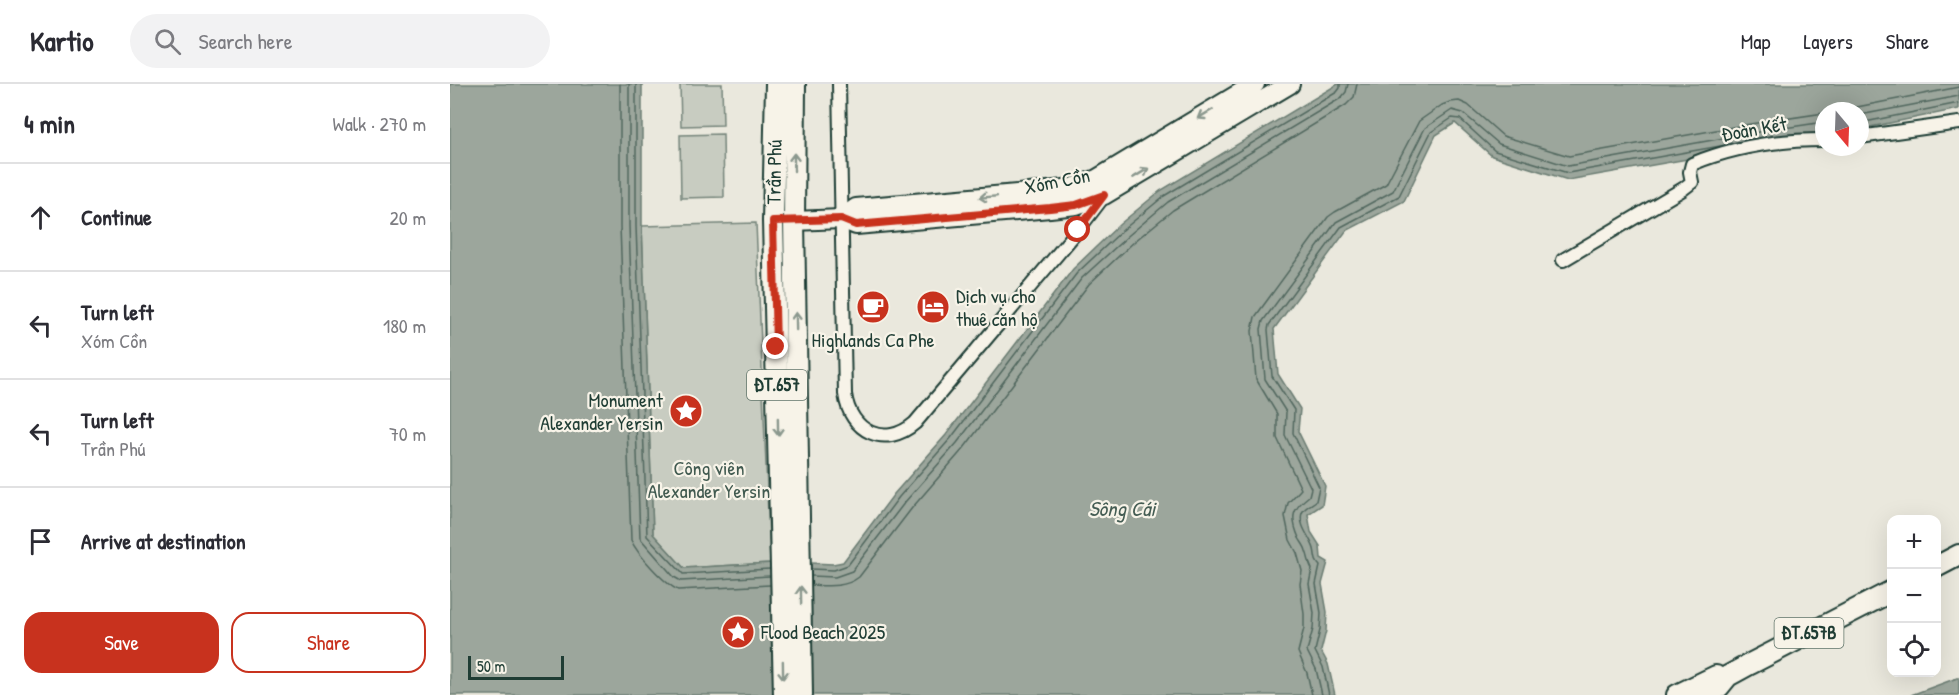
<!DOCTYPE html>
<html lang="en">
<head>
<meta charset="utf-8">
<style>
  :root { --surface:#fff; --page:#f2f2f3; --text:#2b2b33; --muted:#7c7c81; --line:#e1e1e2; --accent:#c8321e }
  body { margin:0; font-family:"Patrick Hand",sans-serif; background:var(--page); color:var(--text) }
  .controls { position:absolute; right:18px; bottom:18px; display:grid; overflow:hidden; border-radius:12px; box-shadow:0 6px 24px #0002 }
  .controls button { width:54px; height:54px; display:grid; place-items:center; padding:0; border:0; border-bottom:2px solid var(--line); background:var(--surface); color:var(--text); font:30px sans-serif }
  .compass { position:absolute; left:1365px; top:18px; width:54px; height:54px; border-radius:50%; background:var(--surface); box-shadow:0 6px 24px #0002; rotate:161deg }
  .scale { position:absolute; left:18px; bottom:15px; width:96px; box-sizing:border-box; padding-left:6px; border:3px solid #1f3d34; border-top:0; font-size:16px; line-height:21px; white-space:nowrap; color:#1f3d34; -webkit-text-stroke:4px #f7f3e8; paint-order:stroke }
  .stop { position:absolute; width:18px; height:18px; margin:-14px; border:4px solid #c8321e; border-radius:50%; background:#fff }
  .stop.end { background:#c8321e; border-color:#fff; box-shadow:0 2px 6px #0008 }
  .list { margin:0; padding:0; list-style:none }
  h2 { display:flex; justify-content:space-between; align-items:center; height:78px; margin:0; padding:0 24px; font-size:26px }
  h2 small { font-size:20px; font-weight:400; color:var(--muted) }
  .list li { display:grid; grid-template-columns:39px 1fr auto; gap:18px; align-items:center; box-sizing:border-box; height:108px; padding:0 24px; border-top:2px solid var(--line) }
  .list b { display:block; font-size:22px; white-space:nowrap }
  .list p { margin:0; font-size:20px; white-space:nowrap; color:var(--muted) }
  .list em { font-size:20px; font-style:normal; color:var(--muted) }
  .actions { display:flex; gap:12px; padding:18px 24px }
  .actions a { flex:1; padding:14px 0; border:2px solid var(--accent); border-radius:18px; text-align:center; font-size:21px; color:var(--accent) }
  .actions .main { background:var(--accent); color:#fff }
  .icon { flex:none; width:33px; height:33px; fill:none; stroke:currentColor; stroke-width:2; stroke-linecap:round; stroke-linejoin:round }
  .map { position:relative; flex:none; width:1509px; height:611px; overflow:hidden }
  header { display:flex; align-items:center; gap:36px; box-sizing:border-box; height:84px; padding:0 30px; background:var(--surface); border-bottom:2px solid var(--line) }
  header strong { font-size:28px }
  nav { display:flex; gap:33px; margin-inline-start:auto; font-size:21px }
  .search { width:420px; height:54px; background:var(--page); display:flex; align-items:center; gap:15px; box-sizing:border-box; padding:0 21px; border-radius:33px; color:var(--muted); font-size:22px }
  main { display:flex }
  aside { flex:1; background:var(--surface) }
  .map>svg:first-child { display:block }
  .green { fill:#c8ccc1; stroke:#74847a; stroke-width:1.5 }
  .water { fill:#9ca69c; stroke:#6a7c72; stroke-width:1.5 }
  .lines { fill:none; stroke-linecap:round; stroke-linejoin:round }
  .shore { stroke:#51675e; stroke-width:1.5 }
  .street-casing { stroke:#1f3d34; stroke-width:16 }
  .secondary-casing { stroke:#1f3d34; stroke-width:22 }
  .primary-casing { stroke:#1f3d34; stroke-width:24 }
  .street { stroke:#f7f3e8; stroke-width:12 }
  .secondary { stroke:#f7f3e8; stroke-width:18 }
  .primary { stroke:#f7f3e8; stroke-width:20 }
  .oneway { stroke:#8b988e }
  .route { stroke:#c8321e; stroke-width:8 }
  .labels { text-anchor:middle; stroke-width:4.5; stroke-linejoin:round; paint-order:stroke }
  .shield { fill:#f7f3e8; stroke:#60746a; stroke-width:1.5 }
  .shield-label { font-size:18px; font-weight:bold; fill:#1f3d34 }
  .street-label { font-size:20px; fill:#1f3d34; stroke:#f7f3e8 }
  .poi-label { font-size:20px; fill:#1f3d34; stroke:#f7f3e8; text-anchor:start }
  .park-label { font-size:20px; fill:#415a50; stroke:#f7f3e8 }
  .water-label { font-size:21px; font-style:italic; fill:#445c53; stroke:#f7f3e8 }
</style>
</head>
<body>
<header>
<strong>Kartio</strong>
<div class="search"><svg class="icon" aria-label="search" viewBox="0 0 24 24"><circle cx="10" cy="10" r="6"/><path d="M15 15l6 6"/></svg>Search here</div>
<nav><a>Map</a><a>Layers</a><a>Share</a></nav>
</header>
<main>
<aside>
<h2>4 min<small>Walk · 270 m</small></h2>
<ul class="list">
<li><svg class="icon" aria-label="ahead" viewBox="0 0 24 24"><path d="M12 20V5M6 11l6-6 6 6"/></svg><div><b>Continue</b></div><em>20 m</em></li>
<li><svg class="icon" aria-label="left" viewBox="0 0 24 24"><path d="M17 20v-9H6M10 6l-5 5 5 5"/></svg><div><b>Turn left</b><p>Xóm Cồn</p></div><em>180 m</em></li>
<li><svg class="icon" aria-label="left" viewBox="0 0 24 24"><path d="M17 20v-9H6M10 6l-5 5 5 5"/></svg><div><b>Turn left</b><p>Trần Phú</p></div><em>70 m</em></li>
<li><svg class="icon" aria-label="arrive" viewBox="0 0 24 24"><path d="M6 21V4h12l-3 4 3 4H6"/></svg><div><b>Arrive at destination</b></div></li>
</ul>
<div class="actions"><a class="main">Save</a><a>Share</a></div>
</aside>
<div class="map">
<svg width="1509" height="611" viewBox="0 0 1509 611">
  <rect width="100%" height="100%" fill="#eae8dd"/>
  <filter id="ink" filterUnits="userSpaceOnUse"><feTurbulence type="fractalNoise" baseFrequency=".0167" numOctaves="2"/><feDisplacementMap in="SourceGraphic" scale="12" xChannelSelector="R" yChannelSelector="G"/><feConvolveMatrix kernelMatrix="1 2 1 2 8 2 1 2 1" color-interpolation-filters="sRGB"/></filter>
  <g filter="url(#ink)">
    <path class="green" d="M 230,0 L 272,0 L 273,41 L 231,42 Z
      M 273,50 L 274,113 L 231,114 L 230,51 Z
      M 306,139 L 320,479 L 234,484 L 203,450 L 192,142 Z"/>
    <path class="water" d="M 0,0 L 192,0 L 192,142 L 203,450 L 234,484 L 340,478 L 383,480 L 393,478 L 444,410 L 496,351 L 623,185 L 670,140 L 710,107 L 888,0 L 1509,0 L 1509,25 L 1410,45 L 1410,27 L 1374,27 L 1374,51 L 1118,96 L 1042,72 L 1005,39 L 986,51 L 954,117 L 896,147 L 824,245 L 828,290 L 850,325 L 848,347 L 875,402 L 872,421 L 858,430 L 861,448 L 870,462 L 871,474 L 878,478 L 872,500 L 877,528 L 876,547 L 871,567 L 878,580 L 885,611 L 0,611 Z
      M 1507,594 L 1509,594 L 1509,611 L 1461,611 Z"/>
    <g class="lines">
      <path class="shore" d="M 170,0 L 170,142 L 181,456 C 187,470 215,500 228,506 L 320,501
        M 179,0 L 179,142 L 190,454 L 224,493 L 231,497 L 320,492
        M 186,0 L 186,142 L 197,452 L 233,490 L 320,485
        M 1397,27 L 1407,23 L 1509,3
        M 1410,31 L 1509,12
        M 1410,39 L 1509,19
        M 361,485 L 384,486 L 398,481 L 449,413 L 501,354 L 627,189 L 674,145 L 714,112 L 887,8 L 890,4 L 890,0
        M 361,492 L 385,493 L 402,487 L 455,418 L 507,359 L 632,194 L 679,151 L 718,118 L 891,14 L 896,8 L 898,0
        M 361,501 C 378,502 395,504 409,493 L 462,424 L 514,364 L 639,200 L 685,157 L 723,126 L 896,21 L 904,13 L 907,0
        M 862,611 L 857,589 L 848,568 L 854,544 L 854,530 L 850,500 L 852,487 L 847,469 L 840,456 L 835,432 L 838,419 L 851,405 L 827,354 L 827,330 L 806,295 L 802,247 L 805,233 L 878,133 L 885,128 L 936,100 L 969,37 L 992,21 L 1000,18 L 1009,17 L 1018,21 L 1053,52 L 1119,72 L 1300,40 L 1374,29
        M 872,611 L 866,585 L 857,567 L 863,545 L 864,529 L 859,500 L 862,485 C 858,478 859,474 856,467 C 855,462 851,458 849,454 C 840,433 842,425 859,412 L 861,404 L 835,351 L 836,328 L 815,295 L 811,245 L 813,237 L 886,138 L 943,107 L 975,44 L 1002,26 L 1013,29 L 1049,60 L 1118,82 L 1302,49 L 1374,38
        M 879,611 L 873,583 L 865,567 L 870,546 L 871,529 L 866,500 L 870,482 C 864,476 866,473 864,465 C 861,454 848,442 852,429 C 853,424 862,420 866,417 L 869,403 L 843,349 L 844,326 L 822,292 L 818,246 L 819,241 L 891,143 L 949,112 L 981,48 L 1002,34 L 1010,35 L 1045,67 L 1118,89 L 1276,61"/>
      <g class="street-casing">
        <path id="street" d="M 389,0 L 395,310 C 400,348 435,365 465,339 L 628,146 L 654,112
          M 1410,53 L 1509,39
          M 1113,176 L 1233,105 L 1242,98 L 1240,88 L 1242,80 C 1283,63 1330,56 1374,56"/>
      </g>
      <g class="secondary-casing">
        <path id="secondary" d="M 391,135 L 406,124 L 590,108 L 622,104 L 647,95 L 805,0
          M 344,137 L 391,135 L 406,141 L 600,124 L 626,121 L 654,111 L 840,0"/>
      </g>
      <g class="primary-casing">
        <path id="primary" d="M 326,0 L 323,137 L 334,611
          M 345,0 L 344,137 L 352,611
          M 1486,483 L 1509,471
          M 1227,611 L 1266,592
          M 1255,611 L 1269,603 L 1278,592 L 1300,580 L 1442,507"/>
      </g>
      <use href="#street" class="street"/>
      <use href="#secondary" class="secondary"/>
      <use href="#primary" class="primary"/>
    </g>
    <defs><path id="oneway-shaft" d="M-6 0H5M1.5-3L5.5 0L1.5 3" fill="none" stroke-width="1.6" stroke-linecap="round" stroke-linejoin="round" transform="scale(1.5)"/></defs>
    <g class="oneway">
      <use href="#oneway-shaft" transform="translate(755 30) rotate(149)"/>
      <use href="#oneway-shaft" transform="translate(344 78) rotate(-90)"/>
      <use href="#oneway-shaft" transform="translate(691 89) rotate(-31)"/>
      <use href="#oneway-shaft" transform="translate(538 113) rotate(175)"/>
      <use href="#oneway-shaft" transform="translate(346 237) rotate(-91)"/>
      <use href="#oneway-shaft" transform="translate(328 343) rotate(89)"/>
      <use href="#oneway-shaft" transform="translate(351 511) rotate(-91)"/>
      <use href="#oneway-shaft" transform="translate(333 586) rotate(89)"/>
    </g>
  </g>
  <g class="lines" filter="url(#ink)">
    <path class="route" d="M 326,263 L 323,137 L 391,135 L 406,141 L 600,124 L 626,121 L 654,111 L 628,146"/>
  </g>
  <defs>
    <g id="cafe-disc" transform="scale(1.725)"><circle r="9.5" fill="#c8321e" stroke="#f7f3e8"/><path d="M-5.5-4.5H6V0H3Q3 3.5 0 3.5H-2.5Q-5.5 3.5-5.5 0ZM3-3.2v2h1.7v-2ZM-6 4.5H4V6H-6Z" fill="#fff"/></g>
    <g id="hotel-disc" transform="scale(1.725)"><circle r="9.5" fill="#c8321e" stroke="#f7f3e8"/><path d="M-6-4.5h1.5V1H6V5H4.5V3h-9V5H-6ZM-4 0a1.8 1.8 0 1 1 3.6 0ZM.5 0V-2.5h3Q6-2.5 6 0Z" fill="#fff"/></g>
    <g id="sight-disc" transform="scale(1.725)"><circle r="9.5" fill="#c8321e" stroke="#f7f3e8"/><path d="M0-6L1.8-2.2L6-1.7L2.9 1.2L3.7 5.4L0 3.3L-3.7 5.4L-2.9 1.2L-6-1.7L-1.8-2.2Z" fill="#fff"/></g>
  </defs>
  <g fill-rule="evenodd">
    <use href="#cafe-disc" x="423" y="223"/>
    <use href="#hotel-disc" x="483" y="223"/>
    <use href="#sight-disc" x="236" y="327"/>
    <use href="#sight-disc" x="288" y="548"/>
  </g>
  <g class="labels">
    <g class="shield">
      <rect x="297" y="286" width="60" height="30" rx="4.5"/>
      <rect x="1324.5" y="534" width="69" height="30" rx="4.5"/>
    </g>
    <g class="shield-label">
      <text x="327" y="307">ĐT.657</text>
      <text x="1359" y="555">ĐT.657B</text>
    </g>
    <g class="street-label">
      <text transform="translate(1304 45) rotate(-10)" y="7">Đoàn Kết</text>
      <text transform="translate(324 88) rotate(-89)" y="7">Trần Phú</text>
      <text transform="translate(607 97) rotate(-11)" y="7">Xóm Cồn</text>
    </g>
    <g class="poi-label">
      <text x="506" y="219">Dịch vụ cho<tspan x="506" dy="23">thuê căn hộ</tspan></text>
      <text x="423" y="263" text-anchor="middle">Highlands Ca Phe</text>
      <text x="213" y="323" text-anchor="end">Monument<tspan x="213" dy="23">Alexander Yersin</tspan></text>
      <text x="311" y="555">Flood Beach 2025</text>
    </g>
    <g class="park-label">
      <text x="259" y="391">Công viên<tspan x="259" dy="23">Alexander Yersin</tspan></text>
    </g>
    <g class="water-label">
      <text x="672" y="432">Sông Cái</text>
    </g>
  </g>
</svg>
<div class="controls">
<button>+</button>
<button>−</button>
<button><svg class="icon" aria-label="locate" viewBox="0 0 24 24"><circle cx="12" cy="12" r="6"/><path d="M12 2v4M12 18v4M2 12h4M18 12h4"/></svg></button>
</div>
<svg class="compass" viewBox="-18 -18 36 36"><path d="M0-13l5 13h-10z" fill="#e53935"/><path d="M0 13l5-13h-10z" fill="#7c7c81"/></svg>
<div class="scale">50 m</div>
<div class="stop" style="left:628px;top:146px"></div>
<div class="stop end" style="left:326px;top:263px"></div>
</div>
</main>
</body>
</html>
